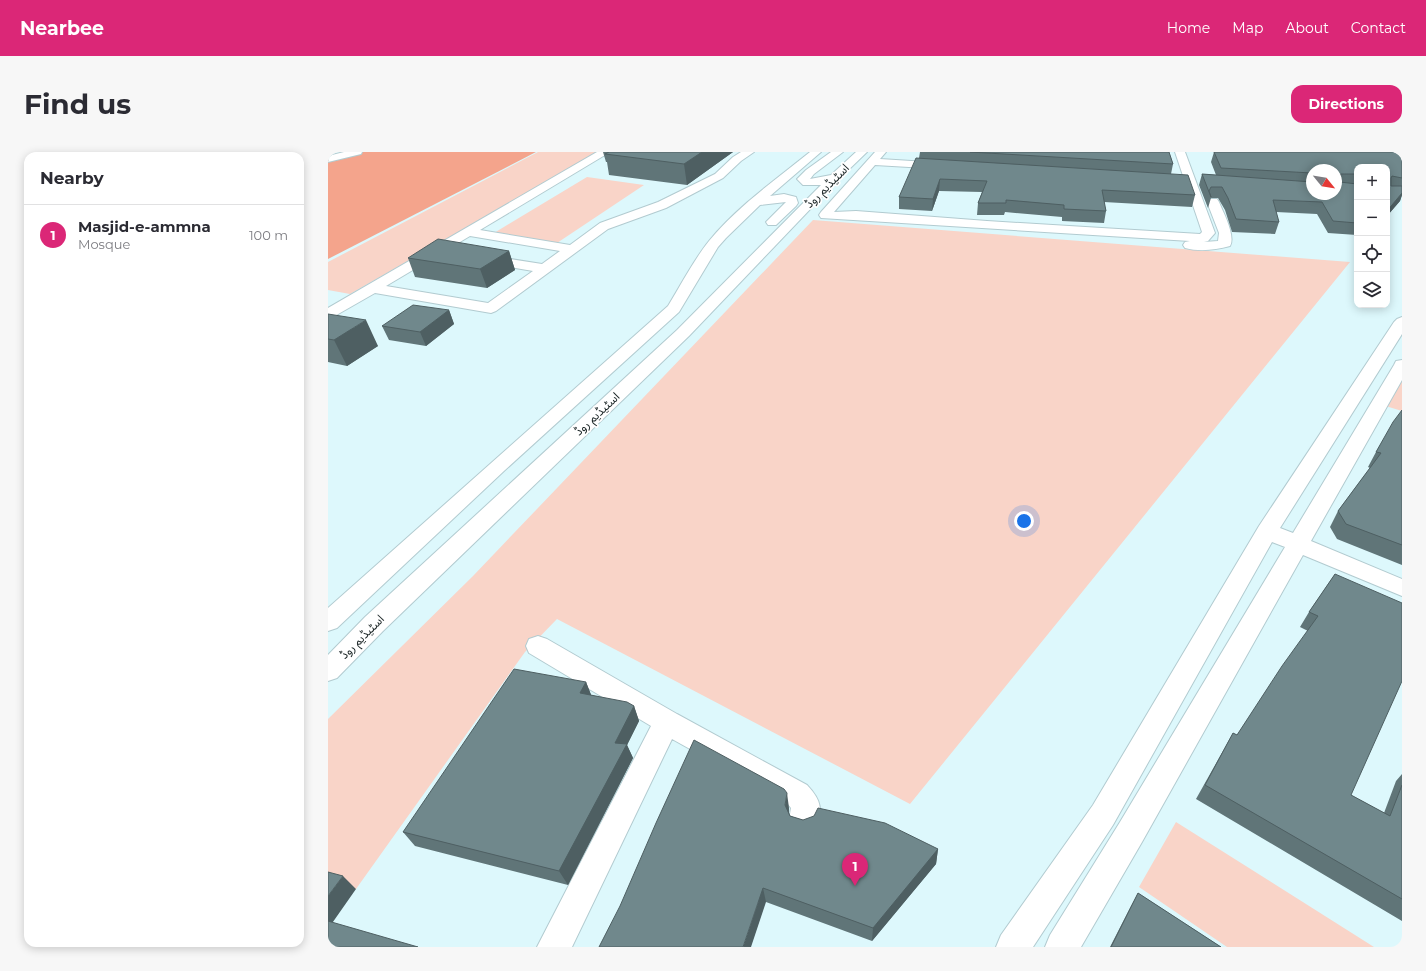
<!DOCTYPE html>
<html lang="en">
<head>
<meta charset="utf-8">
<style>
  :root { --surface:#fff; --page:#f7f7f7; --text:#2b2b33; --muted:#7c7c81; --line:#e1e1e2; --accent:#db2777 }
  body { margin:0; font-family:Montserrat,"Noto Sans Arabic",sans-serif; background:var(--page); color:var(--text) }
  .controls { position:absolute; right:12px; top:12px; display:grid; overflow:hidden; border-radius:8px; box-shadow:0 2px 10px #0003 }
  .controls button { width:36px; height:36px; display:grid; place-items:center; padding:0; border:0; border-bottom:1px solid var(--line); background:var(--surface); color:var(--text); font:20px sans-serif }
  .compass { position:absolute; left:978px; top:12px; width:36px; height:36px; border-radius:50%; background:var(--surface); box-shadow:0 2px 10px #0003; rotate:120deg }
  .you { position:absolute; left:696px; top:369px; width:14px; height:14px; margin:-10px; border:3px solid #fff; border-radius:50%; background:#1a73e8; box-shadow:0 0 0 6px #1a73e833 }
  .badge { display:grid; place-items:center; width:26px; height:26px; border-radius:50%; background:var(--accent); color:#fff; font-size:13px; font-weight:700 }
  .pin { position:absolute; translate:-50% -33px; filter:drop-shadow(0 1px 2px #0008) }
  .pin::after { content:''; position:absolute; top:21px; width:14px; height:12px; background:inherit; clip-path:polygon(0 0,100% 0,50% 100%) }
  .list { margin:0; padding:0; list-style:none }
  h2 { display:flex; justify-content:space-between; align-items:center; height:52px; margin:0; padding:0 16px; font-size:17px }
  h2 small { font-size:13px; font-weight:400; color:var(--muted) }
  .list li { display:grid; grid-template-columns:26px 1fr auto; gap:12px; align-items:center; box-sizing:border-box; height:60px; padding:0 16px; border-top:1px solid var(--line) }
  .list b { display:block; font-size:15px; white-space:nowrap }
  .list p { margin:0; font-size:13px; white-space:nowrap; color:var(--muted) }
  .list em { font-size:13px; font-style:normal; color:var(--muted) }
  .icon { flex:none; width:22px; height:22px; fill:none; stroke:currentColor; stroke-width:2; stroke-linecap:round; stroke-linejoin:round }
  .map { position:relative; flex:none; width:1074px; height:795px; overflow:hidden; border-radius:12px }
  header { display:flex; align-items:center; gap:24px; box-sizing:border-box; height:56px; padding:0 20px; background:var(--accent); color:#fff }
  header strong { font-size:19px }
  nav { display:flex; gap:22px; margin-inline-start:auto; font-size:14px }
  .intro { display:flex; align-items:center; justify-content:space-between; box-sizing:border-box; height:96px; padding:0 24px }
  h1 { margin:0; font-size:28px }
  .button { padding:10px 18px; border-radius:12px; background:var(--accent); color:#fff; font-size:14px; font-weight:700 }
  main { display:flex; gap:24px; padding:0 24px }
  aside { flex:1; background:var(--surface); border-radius:12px; box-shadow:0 2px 10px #0003 }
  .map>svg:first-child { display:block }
  .green { fill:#f9d4c8 }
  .forest { fill:#f4a48c }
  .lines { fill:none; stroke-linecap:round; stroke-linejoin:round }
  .minor-casing { stroke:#b2cbd0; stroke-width:2 }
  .major-casing { stroke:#b2cbd0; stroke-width:2 }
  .minor { fill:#fff; fill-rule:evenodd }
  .major { fill:#fff; fill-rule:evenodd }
  .wall { fill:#607578; fill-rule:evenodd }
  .shaded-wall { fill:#4e5f62 }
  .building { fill:#70888c; stroke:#4e5f62 }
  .labels { text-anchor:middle; stroke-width:3.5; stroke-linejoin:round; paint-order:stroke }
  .street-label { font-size:12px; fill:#192324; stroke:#fff }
</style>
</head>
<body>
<header>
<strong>Nearbee</strong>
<nav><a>Home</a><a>Map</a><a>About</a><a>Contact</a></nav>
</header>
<div class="intro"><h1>Find us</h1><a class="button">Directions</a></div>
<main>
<aside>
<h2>Nearby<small></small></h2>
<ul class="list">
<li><span class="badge">1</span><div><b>Masjid-e-ammna</b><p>Mosque</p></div><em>100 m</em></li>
</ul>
</aside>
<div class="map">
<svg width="1074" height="795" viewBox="0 0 1074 795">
  <rect width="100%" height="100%" fill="#ddf8fc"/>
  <path class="green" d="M 210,0 L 271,0 L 22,142 L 0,138 L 0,110 Z
    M 259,25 L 316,33 L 229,91 L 166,81 Z
    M 485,68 L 1022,110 L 582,652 L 229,467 L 197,500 L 28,737 L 0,731 L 0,567 L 145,424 Z
    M 1074,225 L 1074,259 L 1051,252 Z
    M 848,670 L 1046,795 L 899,795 L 811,735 Z"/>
  <path class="forest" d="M 32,0 L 208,0 L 0,107 L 0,8 Z"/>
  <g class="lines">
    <g class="minor-casing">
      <path id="minor" d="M 16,0 L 34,0 L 33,2 L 0,10 L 0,4 Z
        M 269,0 L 282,0 L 152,78 L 242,93 L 272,71 L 330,50 L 387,22 L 405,5 L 413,0 L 426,0 L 413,9 L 395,26 L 338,56 L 280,77 L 168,159 L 163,161 L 47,141 L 5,165 L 0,167 L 0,156 ZM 142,84 L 232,99 L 214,112 L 157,103 L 152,104 L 150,107 L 152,110 L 205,119 L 160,151 L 58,134 Z
        M 547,0 L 558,0 L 552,7 L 615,11 L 620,14 L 615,17 L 547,13 L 506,60 L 528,59 L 659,69 L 872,82 L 874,80 L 847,0 L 857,0 L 887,81 L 880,89 L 876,90 L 890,89 L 891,81 L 879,50 L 881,47 L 889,47 L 891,50 C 895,60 908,84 902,94 C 887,98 872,100 857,96 L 855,93 L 857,90 L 862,89 L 493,66 L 491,63 L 493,60 Z
        M 1074,165 L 1074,182 L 952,376 L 965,381 L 1066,213 L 1068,209 L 1074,208 L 1074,228 L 983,389 L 1074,427 L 1074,444 L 975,403 L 814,690 L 753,795 L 717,795 L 722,783 L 792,670 L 957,395 L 944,390 L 785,673 L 705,795 L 668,795 L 673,783 L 765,653 L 931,374 L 1066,170 L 1069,167 Z
        M 210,484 L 219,487 L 349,562 L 479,633 C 494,649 495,658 487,678 L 476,682 L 465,678 L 461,668 L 463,656 L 459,651 L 344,587 L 244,795 L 209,795 L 323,574 L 201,501 L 198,494 L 201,487 Z"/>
    </g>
    <g class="major-casing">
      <path id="major" d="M 482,0 L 493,0 L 442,44 L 456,42 L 468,45 L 470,51 L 468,54 L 448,73 L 440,73 L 438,70 L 458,50 L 432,53 L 398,86 L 390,95 L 351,160 L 177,318 L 9,476 L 0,479 L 0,456 L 340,154 C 353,133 365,109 381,89 C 409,55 447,28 482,0 Z
        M 503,0 L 515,0 L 486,22 L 482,27 L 503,23 L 528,0 L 539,0 L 511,27 L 361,184 L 55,479 L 9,526 L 0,529 L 0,503 L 37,465 L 349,178 L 493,33 L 475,33 L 469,27 L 478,18 Z"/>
    </g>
    <use href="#minor" class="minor"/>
    <use href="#major" class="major"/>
  </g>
  <path class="wall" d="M 275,0 L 405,0 L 359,33 L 281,23 L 279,10 L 278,10 Z
    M 592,0 L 841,0 L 845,12 L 843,22 L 867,43 L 864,55 L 776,50 L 778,59 L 776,71 L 734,69 L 734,65 L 677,60 L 676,63 L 649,63 L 650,51 L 654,40 L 611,39 L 604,59 L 571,57 L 571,45 L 591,6 Z
    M 886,0 L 1074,0 L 1074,43 L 1072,49 L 1059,64 L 1059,15 L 1029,15 L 1029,83 L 1000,81 L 989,62 L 948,60 L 951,70 L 947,82 L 904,80 L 897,58 L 890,46 L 883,46 L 880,56 L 871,33 L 874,22 L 888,23 L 883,10 ZM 984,18 L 1008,18 L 984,42 Z
    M 181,99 L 187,118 L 159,136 L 87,125 L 80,106 Z
    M 121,158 L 126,172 L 98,194 L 61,188 L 54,174 Z
    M 0,162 L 50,194 L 19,214 L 0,210 Z
    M 1074,258 L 1074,413 L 1009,387 L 1002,375 L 1010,359 L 1042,316 L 1040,315 L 1048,300 Z
    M 1007,422 L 1023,643 L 1056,661 L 1068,629 L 1074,622 L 1074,769 L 868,647 L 905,581 L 909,583 L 980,479 L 972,475 L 981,460 Z
    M 258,530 L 263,543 L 306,554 L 311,569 L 299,593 L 305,606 L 240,733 L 87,694 L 75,680 Z
    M 461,656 L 461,661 L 462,664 L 475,668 L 610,697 L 608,712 L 544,789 L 438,750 L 292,754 Z
    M 810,741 L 893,795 L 782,795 L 803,754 Z"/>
  <path class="shaded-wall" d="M 374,0 L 405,0 L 359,33 L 356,12 Z
    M 612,27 L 611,39 L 604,59 L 605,47 Z
    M 1074,41 L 1074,43 L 1072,49 L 1059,64 L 1059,59 Z
    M 181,99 L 187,118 L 159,136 L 152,117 Z
    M 121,158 L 126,172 L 98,194 L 92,180 Z
    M 38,168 L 50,194 L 19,214 L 6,188 Z
    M 258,530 L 264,545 L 252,541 Z
    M 306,554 L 311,569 L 299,593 L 305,606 L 240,733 L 231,719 L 287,591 Z
    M 459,641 L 461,656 L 460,669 L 457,653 Z
    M 610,697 L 608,712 L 544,789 L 545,776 Z
    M 15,724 L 28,737 L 0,777 L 0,744 Z
    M 435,736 L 438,750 L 423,795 L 415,795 Z"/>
  <path class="building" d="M 281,0 L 374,0 L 356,12 L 277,2 Z
    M 642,0 L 841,0 L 845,12 Z
    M 886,0 L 1074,0 L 1074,26 L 1064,24 L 1063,26 L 1063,34 L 1074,34 L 1074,41 L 1059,59 L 1059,15 L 1029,15 L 1029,22 L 1013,22 L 1011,24 L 1012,30 L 1029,32 L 1029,71 L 1005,69 L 994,50 L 945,48 L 951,70 L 908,67 L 900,46 L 894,35 L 883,35 L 881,39 L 883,45 L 874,22 L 984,30 L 984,42 L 1008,42 L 1008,18 L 984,18 L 984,21 L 893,16 Z
    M 588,6 L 860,23 L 867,43 L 774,38 L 778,59 L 736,57 L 736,53 L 678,48 L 678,51 L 650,51 L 659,29 L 612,27 L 605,47 L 571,45 Z
    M 110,87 L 181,99 L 152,117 L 80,106 Z
    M 85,153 L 121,158 L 92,180 L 54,174 Z
    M 0,162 L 38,168 L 6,188 L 0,187 Z
    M 1074,258 L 1074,393 L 1018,372 L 1010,359 L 1053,301 L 1048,300 L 1065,270 Z
    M 1007,422 L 1074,451 L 1074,529 L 1023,643 L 1062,664 L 1074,633 L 1074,747 L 877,633 L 905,581 L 909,583 L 954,514 L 990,464 L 981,460 Z
    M 186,517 L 258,530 L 252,541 L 299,550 L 306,554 L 287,591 L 299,592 L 231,719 L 75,680 Z
    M 366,588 L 456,637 L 459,641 L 457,653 L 462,664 L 475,668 L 486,664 L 490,656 L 557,671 L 610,697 L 545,776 L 435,736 L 415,795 L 271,795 L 292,754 L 328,671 Z
    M 0,720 L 15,724 L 0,744 Z
    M 810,741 L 893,795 L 783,795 Z
    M 0,769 L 90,795 L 0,795 Z"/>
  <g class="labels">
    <g class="street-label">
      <text transform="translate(499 34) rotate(-45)" y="4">اسٹیڈیم روڈ</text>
      <text transform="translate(269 262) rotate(-43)" y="4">اسٹیڈیم روڈ</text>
      <text transform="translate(34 485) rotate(-45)" y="4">اسٹیڈیم روڈ</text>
    </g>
  </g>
</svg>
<div class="controls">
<button>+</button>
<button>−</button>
<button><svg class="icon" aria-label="locate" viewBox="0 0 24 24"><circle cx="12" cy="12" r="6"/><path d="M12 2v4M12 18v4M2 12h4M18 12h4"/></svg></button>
<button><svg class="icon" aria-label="layers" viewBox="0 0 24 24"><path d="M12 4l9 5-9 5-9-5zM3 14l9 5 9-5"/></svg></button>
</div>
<svg class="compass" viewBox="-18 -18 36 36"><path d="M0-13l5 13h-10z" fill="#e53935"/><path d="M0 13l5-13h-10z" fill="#7c7c81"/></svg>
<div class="you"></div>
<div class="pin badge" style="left:527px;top:734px">1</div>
</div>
</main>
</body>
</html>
